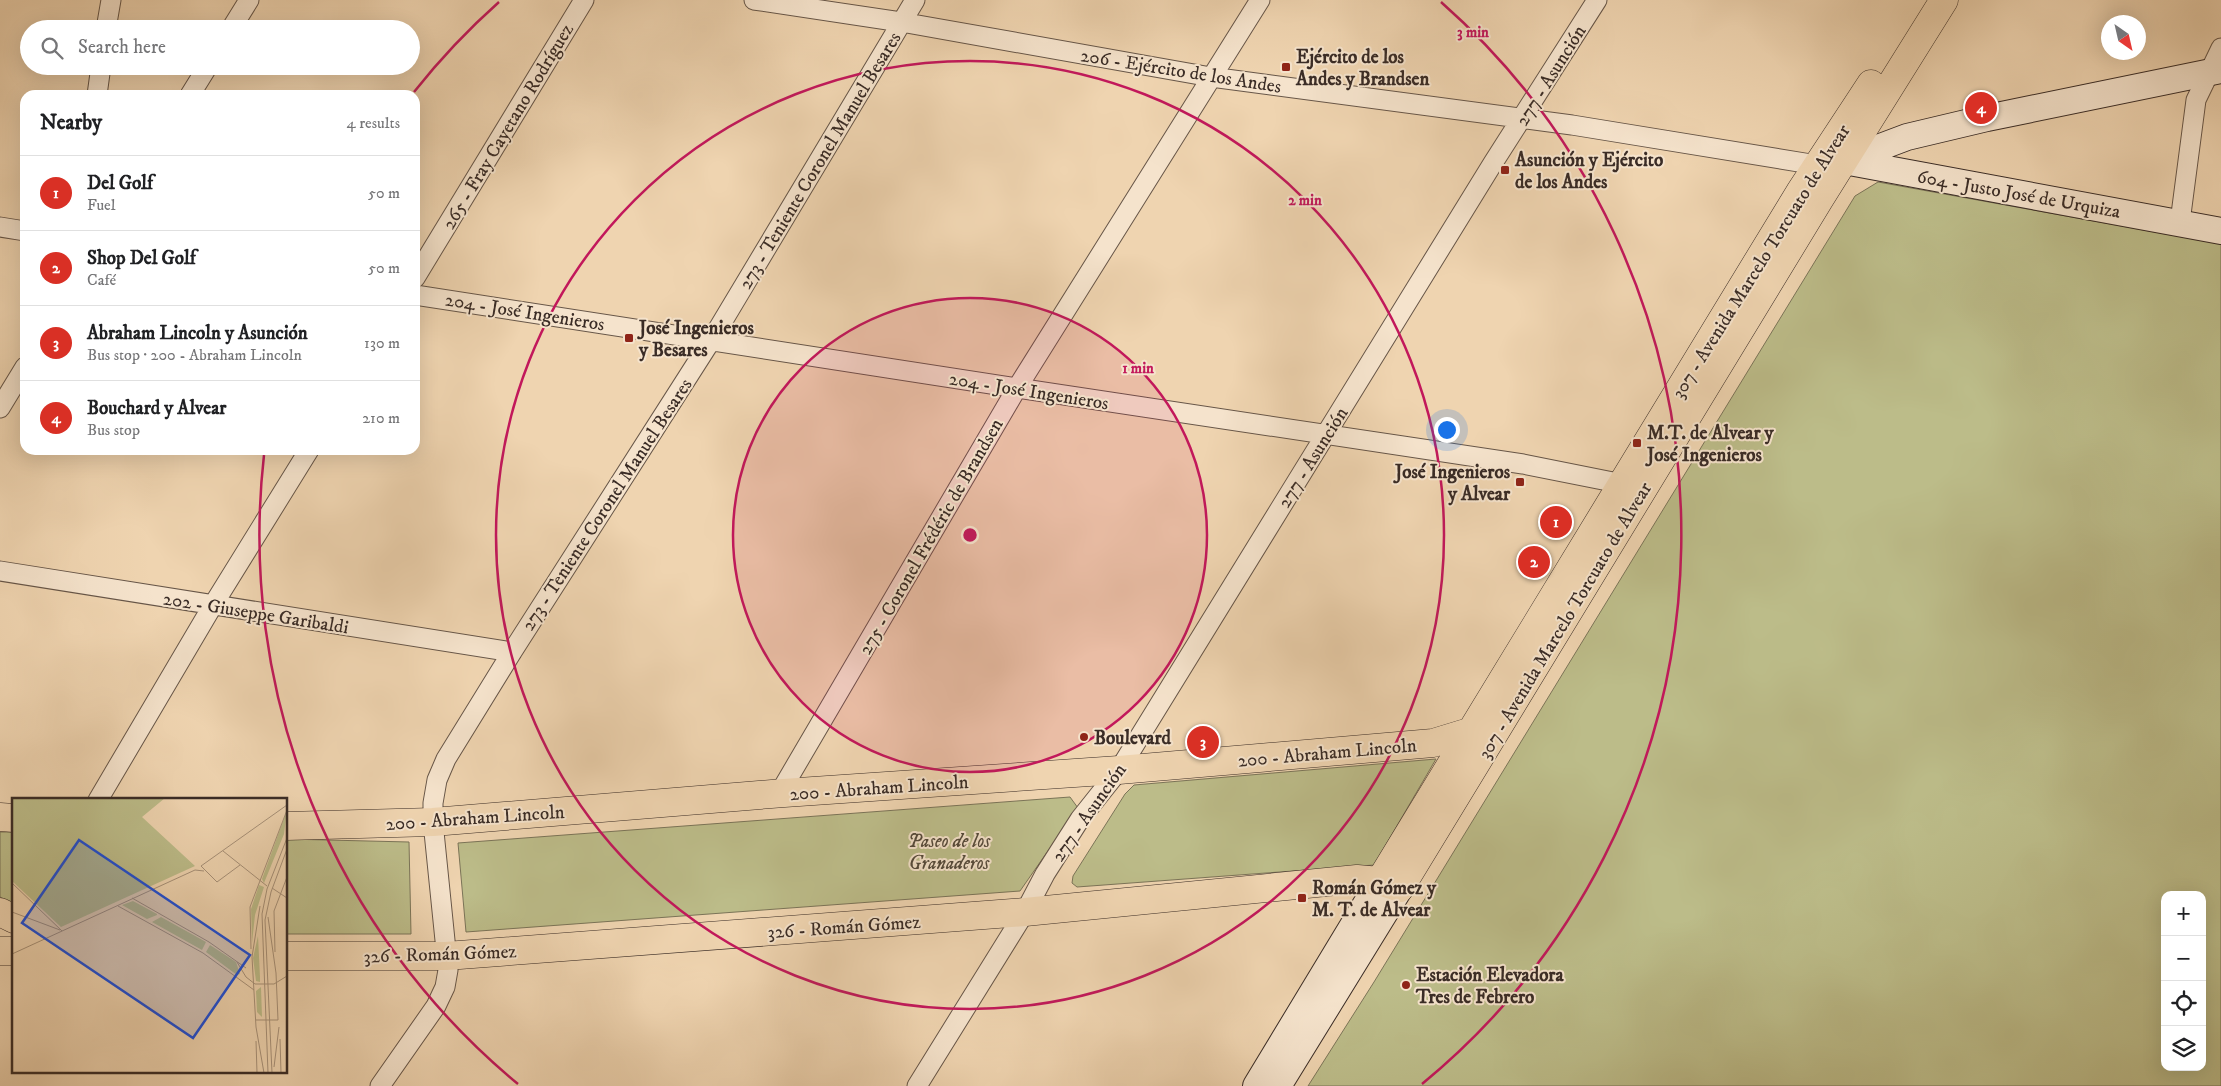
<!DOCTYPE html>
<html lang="en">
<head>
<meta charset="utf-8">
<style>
  :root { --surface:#fff; --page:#f6f6f6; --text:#202124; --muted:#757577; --line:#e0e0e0; --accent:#d93025 }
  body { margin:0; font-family:"IM FELL DW Pica",serif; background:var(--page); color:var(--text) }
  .controls { position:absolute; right:15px; bottom:15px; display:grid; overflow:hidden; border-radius:10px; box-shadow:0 5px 20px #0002 }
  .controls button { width:45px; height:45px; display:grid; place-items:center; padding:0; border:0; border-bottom:1px solid var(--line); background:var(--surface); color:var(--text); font:25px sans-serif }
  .compass { position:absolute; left:2101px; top:15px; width:45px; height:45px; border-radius:50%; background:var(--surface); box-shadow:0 5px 20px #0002; rotate:146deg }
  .you { position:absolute; left:1446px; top:429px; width:18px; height:18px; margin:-12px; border:4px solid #fff; border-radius:50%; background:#1a73e8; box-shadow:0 0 0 8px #1a73e833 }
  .badge { display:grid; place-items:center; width:32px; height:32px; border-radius:50%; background:var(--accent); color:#fff; font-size:16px; font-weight:700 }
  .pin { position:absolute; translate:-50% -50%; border:2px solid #fff; box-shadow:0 1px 5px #0006 }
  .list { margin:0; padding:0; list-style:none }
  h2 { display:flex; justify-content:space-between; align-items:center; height:65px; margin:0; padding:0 20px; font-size:21px }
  h2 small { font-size:16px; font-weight:400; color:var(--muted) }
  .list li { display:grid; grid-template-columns:32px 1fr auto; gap:15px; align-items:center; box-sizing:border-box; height:75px; padding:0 20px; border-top:1px solid var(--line) }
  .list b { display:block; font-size:19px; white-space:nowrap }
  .list p { margin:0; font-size:16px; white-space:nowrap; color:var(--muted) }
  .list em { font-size:16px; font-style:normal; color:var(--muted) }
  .icon { flex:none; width:28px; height:28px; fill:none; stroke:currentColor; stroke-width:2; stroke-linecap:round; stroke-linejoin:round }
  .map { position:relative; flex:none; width:2221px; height:1086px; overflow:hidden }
  .search { position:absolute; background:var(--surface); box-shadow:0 5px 20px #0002; left:20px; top:20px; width:400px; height:55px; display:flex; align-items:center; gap:12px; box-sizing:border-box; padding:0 18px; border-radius:28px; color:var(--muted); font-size:19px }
  .panel { position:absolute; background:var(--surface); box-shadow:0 5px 20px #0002; left:20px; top:90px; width:400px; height:365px; border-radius:15px }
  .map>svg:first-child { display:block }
  .green { fill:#bcbc89; stroke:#7b7458; fill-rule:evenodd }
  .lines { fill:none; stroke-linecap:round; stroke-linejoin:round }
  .street-casing { stroke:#675648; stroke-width:21 }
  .secondary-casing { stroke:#3a2c26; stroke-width:28 }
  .primary-casing { stroke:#3a2c26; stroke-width:29 }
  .street { stroke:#f5e3cc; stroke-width:19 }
  .secondary { stroke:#f5e3cc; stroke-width:26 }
  .primary { stroke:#efd4b0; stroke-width:28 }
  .ring { fill:none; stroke:#c2185b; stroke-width:2.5 }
  .poi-dot { fill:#8f2418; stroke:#f5e3cc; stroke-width:2 }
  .labels { text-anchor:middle; stroke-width:4; stroke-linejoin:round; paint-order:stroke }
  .poi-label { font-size:19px; font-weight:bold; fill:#3a2c26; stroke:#f5e3cc; text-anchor:start }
  .street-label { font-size:19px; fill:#3a2c26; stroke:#f5e3cc }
  .park-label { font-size:19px; font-style:italic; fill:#54493a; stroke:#f5e3cc }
  .inset-road { fill:none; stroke:#a79179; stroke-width:1 }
  .view { fill:#1d4ed8; fill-opacity:0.15; stroke:#1d4ed8; stroke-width:2.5 }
  .inset-edge { fill:none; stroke:#3a2c26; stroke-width:2.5 }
  .centre { fill:#c2185b; stroke:#f5e3cc; stroke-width:2.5 }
  .ring-label { font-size:15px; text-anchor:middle; font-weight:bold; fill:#c2185b; stroke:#f5e3cc; stroke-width:4; stroke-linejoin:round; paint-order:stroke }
</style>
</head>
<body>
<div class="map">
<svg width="2221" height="1086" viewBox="0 0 2221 1086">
  <rect width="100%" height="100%" fill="#efd4b0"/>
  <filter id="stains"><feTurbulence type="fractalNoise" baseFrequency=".004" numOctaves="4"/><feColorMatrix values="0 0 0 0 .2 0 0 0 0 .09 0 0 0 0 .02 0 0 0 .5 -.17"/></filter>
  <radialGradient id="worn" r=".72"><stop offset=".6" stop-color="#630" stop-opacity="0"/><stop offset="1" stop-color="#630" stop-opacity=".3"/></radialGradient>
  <path class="green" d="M 1878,182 L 2221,244 L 2221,1086 L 1308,1086 L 1374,982 L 1855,196 ZM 2165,895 L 2202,895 L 2202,1067 L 2165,1067 Z
    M 1436,759 L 1374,865 L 1077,887 L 1072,883 L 1073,876 L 1125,794 L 1134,785 Z
    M 1070,797 L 1078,808 L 1020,891 L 466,932 L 458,843 Z
    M 0,832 L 14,832 L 14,904 L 0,897 Z
    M 286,839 L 409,842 L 411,934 L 286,934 Z"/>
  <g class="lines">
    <g class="street-casing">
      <path id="street" d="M 754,0 L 901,22 L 1211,77 L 1572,125 L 1817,165
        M 106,29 L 111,0
        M 231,29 L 249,0
        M 97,95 L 101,66
        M 190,95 L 208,66
        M 2180,222 L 2196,100 L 2221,48
        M 0,227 L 25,231
        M 415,278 L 584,0
        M 415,295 L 1017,388 L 1523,464 L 1623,484 L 1630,489
        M 0,408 L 25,367
        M 0,571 L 512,652
        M 779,794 L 1017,388 L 1260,0
        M 98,800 L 213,605 L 309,450
        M 380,1086 L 436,1006 L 445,987 L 448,970 L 433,822 L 433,803 L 437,780 L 446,759 L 512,652 L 712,339 L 915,0
        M 917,1086 L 1025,912 L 1045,874 L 1080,819 L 1119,770 L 1493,163 L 1597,0"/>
    </g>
    <g class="secondary-casing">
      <path id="secondary" d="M 1846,160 L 1907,137 L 1987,118 L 2221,70
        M 1823,164 L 1844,161 L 2221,231
        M 1256,1086 L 1380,881
        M 1278,1086 L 1400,888"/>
    </g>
    <g class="primary-casing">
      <path id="primary" d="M 0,817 L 14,818
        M 286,826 L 433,822 L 784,793 L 1119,770 L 1433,743 L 1469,732
        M 1380,881 L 1800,192 L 1871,84
        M 0,912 L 14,919
        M 0,951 L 14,951
        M 286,956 L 446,956 L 1025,912 L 1357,879 L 1380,881 L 1400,888 L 1819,200 L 1944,0"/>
    </g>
    <use href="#street" class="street"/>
    <use href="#secondary" class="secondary"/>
    <use href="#primary" class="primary"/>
  </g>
  <circle cx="970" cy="535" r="237" fill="#c2185b" fill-opacity=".12"/>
  <g class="ring">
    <circle cx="970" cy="535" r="237"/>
    <circle cx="970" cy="535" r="474"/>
    <path d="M518 1084A711 711 0 0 1 264 455M414 92A711 711 0 0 1 499 2M1441 2A711 711 0 0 1 1422 1084"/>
  </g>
  <g class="poi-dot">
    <rect x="1281" y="62" width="10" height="10" rx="2.5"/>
    <rect x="1500" y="165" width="10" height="10" rx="2.5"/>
    <rect x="624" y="333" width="10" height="10" rx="2.5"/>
    <rect x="1632" y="438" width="10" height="10" rx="2.5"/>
    <rect x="1515" y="477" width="10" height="10" rx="2.5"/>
    <circle cx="1084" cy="737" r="5"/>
    <rect x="1297" y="893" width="10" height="10" rx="2.5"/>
    <circle cx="1406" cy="985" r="5"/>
  </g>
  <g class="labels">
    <g class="poi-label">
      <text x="1296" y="63">Ejército de los<tspan x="1296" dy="22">Andes y Brandsen</tspan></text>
      <text x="1515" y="166">Asunción y Ejército<tspan x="1515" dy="22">de los Andes</tspan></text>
      <text x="639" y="334">José Ingenieros<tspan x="639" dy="22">y Besares</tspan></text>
      <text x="1647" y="439">M.T. de Alvear y<tspan x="1647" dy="22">José Ingenieros</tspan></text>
      <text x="1510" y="478" text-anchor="end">José Ingenieros<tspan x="1510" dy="22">y Alvear</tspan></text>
      <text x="1094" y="744">Boulevard</text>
      <text x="1312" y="894">Román Gómez y<tspan x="1312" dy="22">M. T. de Alvear</tspan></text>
      <text x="1416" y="981">Estación Elevadora<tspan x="1416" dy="22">Tres de Febrero</tspan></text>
    </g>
    <g class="street-label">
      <text transform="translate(1181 70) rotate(9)" y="7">206 - Ejército de los Andes</text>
      <text transform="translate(1550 75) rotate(-58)" y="7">277 - Asunción</text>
      <text transform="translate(507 126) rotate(-59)" y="7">265 - Fray Cayetano Rodríguez</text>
      <text transform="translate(819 160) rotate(-59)" y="7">273 - Teniente Coronel Manuel Besares</text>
      <text transform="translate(2019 193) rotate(10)" y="7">604 - Justo José de Urquiza</text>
      <text transform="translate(1760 261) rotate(-58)" y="7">307 - Avenida Marcelo Torcuato de Alvear</text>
      <text transform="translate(525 311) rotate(9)" y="7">204 - José Ingenieros</text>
      <text transform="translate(1029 390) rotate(9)" y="7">204 - José Ingenieros</text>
      <text transform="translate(1312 457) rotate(-58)" y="7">277 - Asunción</text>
      <text transform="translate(606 504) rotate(-57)" y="7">273 - Teniente Coronel Manuel Besares</text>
      <text transform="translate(930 536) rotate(-60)" y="7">275 - Coronel Frédéric de Brandsen</text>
      <text transform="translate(256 612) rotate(9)" y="7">202 - Giuseppe Garibaldi</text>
      <text transform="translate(1564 620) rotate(-59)" y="7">307 - Avenida Marcelo Torcuato de Alvear</text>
      <text transform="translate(1327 752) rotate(-5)" y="7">200 - Abraham Lincoln</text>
      <text transform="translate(879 787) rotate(-4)" y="7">200 - Abraham Lincoln</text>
      <text transform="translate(1088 812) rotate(-55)" y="7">277 - Asunción</text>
      <text transform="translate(475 817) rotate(-4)" y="7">200 - Abraham Lincoln</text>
      <text transform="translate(844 926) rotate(-4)" y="7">326 - Román Gómez</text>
      <text transform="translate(440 953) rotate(-2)" y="7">326 - Román Gómez</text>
    </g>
    <g class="park-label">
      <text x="949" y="847">Paseo de los<tspan x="949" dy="22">Granaderos</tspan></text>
    </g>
  </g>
  <g transform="translate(12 798)">
    <rect width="275" height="275" fill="#efd4b0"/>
    <path d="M 0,0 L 153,0 L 130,19 L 183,68 L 49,129 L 0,83 ZM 275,12 L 272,36 L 252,85 L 250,81 ZM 247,87 L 252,89 L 243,117 L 240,145 L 239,111 ZM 121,103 L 145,116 L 145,117 L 135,121 L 110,107 ZM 149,119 L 194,144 L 190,152 L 140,124 ZM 246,138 L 248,179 L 248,184 L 244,183 L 241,160 ZM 198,147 L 224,164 L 228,176 L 225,177 L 194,154 ZM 249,189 L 250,219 L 245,214 L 244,193 Z" fill="#bcbc89"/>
    <path class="inset-road" d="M 211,53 L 255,88M 228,67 L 205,84 L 189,68 L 275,7M 0,85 L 50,133M 260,90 L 275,100M 120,100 L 197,144 L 234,170M 106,108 L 191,155 L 242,192M 0,114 L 48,132M 256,119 L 264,175M 239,151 L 238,109 L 275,12M 263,154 L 262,113 L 275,79M 0,156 L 183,72 L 192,73M 240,159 L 244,229M 240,159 L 248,108M 225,164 L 234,179 L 243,186 L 262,186 L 275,178M 244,222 L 266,222 L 264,175M 244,229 L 252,275M 268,241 L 269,275M 244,243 L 245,275M 262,269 L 267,229M 256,275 L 250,116 L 255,91 L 275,40M 260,275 L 253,122 L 259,94 L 275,51"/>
    <path class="view" d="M 67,42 L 238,157 L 181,240 L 10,125 Z"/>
    <rect width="275" height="275" class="inset-edge"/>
  </g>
  <circle cx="970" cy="535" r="8" class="centre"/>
  <g class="ring-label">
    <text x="1473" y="37">3 min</text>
    <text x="1305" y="205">2 min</text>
    <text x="1138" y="373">1 min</text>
  </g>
  <rect width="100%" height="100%" filter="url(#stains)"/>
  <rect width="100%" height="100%" fill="url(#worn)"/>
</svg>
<div class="controls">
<button>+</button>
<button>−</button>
<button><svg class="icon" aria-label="locate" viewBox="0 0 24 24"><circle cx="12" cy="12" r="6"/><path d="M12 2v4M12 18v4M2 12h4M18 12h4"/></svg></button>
<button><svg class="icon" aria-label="layers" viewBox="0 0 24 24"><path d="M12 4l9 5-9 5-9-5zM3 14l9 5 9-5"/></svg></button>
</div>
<svg class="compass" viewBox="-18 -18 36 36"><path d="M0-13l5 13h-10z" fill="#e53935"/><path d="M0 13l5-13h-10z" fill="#757577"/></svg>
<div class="you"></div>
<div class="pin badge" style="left:1556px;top:522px">1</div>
<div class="pin badge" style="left:1534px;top:562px">2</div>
<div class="pin badge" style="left:1203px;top:742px">3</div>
<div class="pin badge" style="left:1981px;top:108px">4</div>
<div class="search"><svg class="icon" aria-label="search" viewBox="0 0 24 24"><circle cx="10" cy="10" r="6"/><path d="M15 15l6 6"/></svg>Search here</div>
<section class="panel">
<h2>Nearby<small>4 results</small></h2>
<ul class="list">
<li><span class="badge">1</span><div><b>Del Golf</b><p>Fuel</p></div><em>50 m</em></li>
<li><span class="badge">2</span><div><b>Shop Del Golf</b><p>Café</p></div><em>50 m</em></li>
<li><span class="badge">3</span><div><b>Abraham Lincoln y Asunción</b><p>Bus stop · 200 - Abraham Lincoln</p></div><em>130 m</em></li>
<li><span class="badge">4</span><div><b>Bouchard y Alvear</b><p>Bus stop</p></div><em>210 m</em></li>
</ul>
</section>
</div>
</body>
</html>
